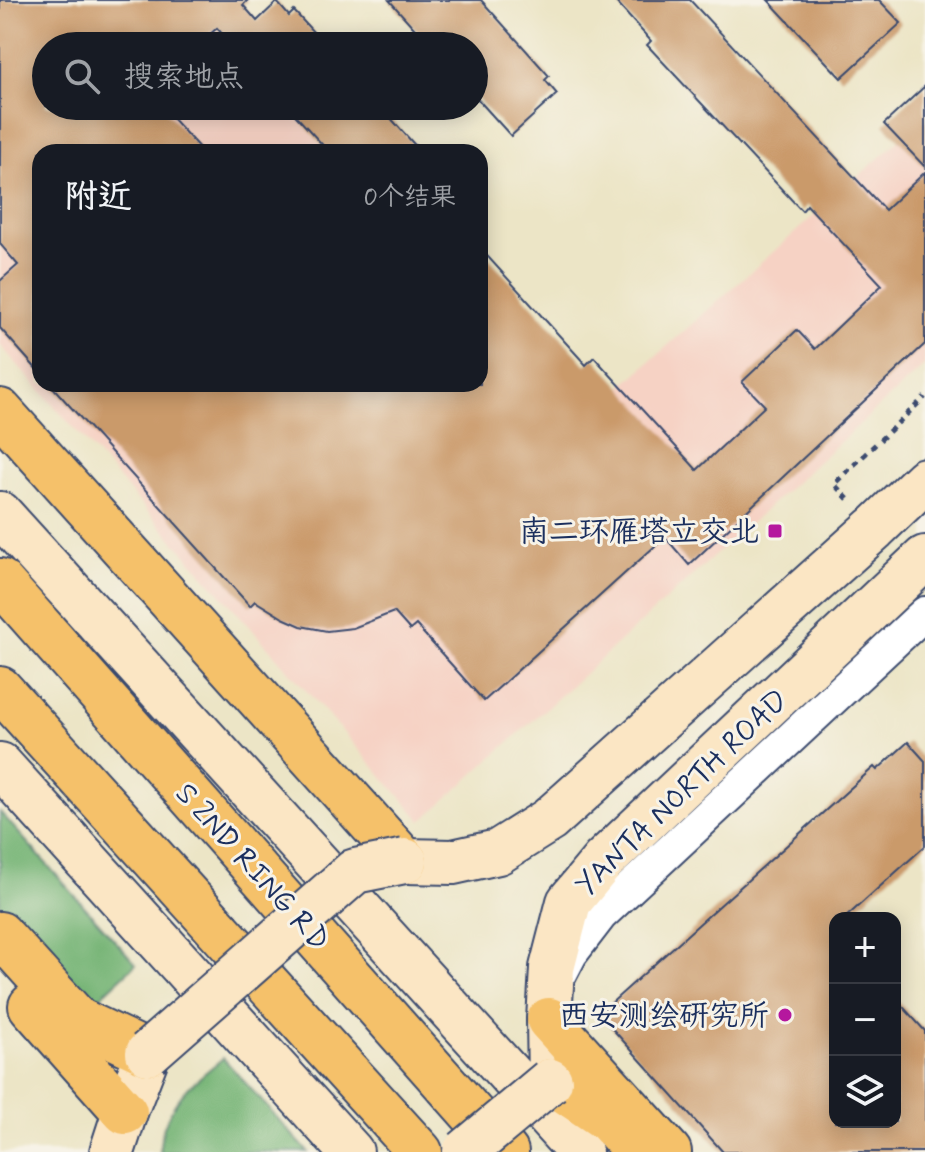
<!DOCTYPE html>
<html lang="zh">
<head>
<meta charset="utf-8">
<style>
  :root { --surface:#171b24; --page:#242831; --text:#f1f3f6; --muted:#9ea1a6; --line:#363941 }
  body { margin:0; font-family:Mynerve,"LXGW WenKai TC",sans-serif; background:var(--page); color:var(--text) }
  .controls { position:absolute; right:24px; bottom:24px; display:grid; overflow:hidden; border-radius:16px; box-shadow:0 4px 20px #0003 }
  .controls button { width:72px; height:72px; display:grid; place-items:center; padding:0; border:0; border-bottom:2px solid var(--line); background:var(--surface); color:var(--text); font:40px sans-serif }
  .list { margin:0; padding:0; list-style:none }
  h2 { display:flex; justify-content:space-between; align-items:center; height:104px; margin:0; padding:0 32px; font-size:34px }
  h2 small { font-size:26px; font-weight:400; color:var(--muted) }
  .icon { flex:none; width:44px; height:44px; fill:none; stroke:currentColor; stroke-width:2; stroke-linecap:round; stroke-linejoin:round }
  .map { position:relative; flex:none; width:925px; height:1152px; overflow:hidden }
  .search { position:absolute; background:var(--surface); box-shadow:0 4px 20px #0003; left:32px; top:32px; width:456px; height:88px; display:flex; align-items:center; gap:20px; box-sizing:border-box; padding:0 28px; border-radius:44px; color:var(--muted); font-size:30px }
  .panel { position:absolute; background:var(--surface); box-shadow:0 4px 20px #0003; left:32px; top:144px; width:456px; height:248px; border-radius:24px }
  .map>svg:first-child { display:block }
  .built { fill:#f6d2c4 }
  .forest { fill:#75b475; stroke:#48726a; stroke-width:2 }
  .building { fill:#ca9a6a }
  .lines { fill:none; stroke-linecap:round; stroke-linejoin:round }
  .street-casing { stroke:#3a4a6e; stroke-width:36 }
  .secondary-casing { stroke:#3a4a6e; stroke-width:48 }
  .highway-casing { stroke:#3a4a6e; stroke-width:48 }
  .path { stroke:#3a4a6e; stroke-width:5; stroke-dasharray:6 6; stroke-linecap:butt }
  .street { stroke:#fff; stroke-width:32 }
  .secondary { stroke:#fbe6c4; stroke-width:44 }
  .highway { stroke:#f5c16b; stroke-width:44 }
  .secondary-bridge-casing { stroke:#3a4a6e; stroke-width:48; stroke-linecap:butt }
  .secondary-bridge { stroke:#fbe6c4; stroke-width:44 }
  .poi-dot { fill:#b5179e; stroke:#f7f3e8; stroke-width:3 }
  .labels { text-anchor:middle; stroke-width:6; stroke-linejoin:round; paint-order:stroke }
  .poi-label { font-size:30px; fill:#1b2f5e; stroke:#f7f3e8; text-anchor:end }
  .street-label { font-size:30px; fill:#1b2f5e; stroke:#f7f3e8 }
</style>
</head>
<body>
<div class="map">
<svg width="925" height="1152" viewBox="0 0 925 1152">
  <rect width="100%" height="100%" fill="#f7f3e8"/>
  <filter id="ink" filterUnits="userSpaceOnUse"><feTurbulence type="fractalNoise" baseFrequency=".0125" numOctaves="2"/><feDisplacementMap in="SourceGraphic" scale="16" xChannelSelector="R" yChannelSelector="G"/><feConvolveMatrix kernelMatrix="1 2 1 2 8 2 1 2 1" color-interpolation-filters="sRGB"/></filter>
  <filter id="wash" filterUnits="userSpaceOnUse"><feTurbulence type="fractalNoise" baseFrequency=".006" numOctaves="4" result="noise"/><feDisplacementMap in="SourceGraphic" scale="32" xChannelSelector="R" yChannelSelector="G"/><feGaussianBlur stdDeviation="1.8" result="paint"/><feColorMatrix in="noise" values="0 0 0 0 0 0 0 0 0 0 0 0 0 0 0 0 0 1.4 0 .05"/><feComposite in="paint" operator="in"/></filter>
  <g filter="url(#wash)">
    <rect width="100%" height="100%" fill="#ece5c6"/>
    <path class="built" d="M 0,0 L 193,0 L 234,46 L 46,46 L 46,106 L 287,106 L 328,152 L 40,152 L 40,384 L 480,384 L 574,429 L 925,117 L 925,365 L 422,821 L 0,345 Z"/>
    <path class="forest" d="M 0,812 L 136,964 L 87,1009 L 0,913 Z
      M 223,1058 L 308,1152 L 160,1152 C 159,1143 162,1135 164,1127 C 175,1094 198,1079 223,1058 Z"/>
    <g id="blocks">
      <path class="building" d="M 0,0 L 248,0 L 243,5 L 257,21 L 277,2 L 289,16 L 294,11 L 326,46 L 229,46 L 231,44 L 217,28 L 197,46 L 46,46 L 46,106 L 161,106 L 203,152 L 40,152 L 40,373 L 0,328 L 0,281 L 18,265 L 0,244 Z
        M 389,0 L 481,0 L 549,76 L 545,80 L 557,94 L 511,136 L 474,95 L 474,46 L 430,46 Z
        M 614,0 L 690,0 L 885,210 L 925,172 L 925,344 L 689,565 L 665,537 L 484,701 L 416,625 L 410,630 L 394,612 L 353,628 L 327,631 L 301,626 L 283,618 L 255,601 L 250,606 L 50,384 L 480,384 L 480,248 L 586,365 L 594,357 L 697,470 L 765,406 L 742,382 L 797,330 L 815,349 L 882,285 L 807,205 L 802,211 L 647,45 L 651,41 Z
        M 768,0 L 879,0 L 901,23 L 841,78 Z
        M 925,86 L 925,167 L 884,124 Z
        M 287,106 L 380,106 L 421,152 L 329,152 Z
        M 908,742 L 925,761 L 925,846 L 845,918 L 835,918 L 835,927 L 833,929 L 835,931 L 835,1122 L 895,1122 L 895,998 L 925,1031 L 925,1152 L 723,1152 L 599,1014 L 874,767 L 877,770 Z"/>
    </g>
  </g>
  <g filter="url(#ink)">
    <use href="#blocks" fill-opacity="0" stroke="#3a4a6e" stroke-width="2"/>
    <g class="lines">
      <g class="street-casing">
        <path id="street" d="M 559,977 L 571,954 L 601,915 L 925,613"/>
      </g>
      <g class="secondary-casing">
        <path id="secondary" d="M 0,514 L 580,1152
          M 0,765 L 351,1152
          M 405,861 L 453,862 L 498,852 L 549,820 L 875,528 L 925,480
          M 550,1081 L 549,1020 L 552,968 L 569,902 L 603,861 L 925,558
          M 112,1152 L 125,1112 L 148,1053"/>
      </g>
      <g class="highway-casing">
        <path id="highway" d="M 0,411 L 405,861
          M 0,581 L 506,1152
          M 0,689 L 420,1152
          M 0,934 L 78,1020 L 148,1053
          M 31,1006 L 125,1112
          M 549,1020 L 669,1152
          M 550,1081 L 608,1120 L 629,1143"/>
      </g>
      <path class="path" d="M 848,499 L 834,484 L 925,397"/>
      <use href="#street" class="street"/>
      <use href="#secondary" class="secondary"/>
      <use href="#highway" class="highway"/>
      <g class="secondary-bridge-casing">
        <path id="secondary-bridge" d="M 148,1053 L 355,871 L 405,861
          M 465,1152 L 550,1081"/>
      </g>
      <use href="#secondary-bridge" class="secondary-bridge"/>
    </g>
  </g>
  <g class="poi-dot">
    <rect x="767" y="523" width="16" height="16" rx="4"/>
    <circle cx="785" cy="1015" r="8"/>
  </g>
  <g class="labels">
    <g class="poi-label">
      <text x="759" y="541">南二环雁塔立交北</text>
      <text x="769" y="1025">西安测绘研究所</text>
    </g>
    <g class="street-label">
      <text transform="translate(681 792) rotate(-44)" y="10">YANTA NORTH ROAD</text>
      <text transform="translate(253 866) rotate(48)" y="10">S 2ND RING RD</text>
    </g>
  </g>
</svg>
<div class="controls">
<button>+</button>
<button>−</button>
<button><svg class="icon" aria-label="layers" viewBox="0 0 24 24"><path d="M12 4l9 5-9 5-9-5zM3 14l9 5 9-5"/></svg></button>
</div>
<div class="search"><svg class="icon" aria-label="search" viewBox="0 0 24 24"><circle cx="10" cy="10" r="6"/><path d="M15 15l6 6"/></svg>搜索地点</div>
<section class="panel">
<h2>附近<small>0个结果</small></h2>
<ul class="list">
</ul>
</section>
</div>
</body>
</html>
